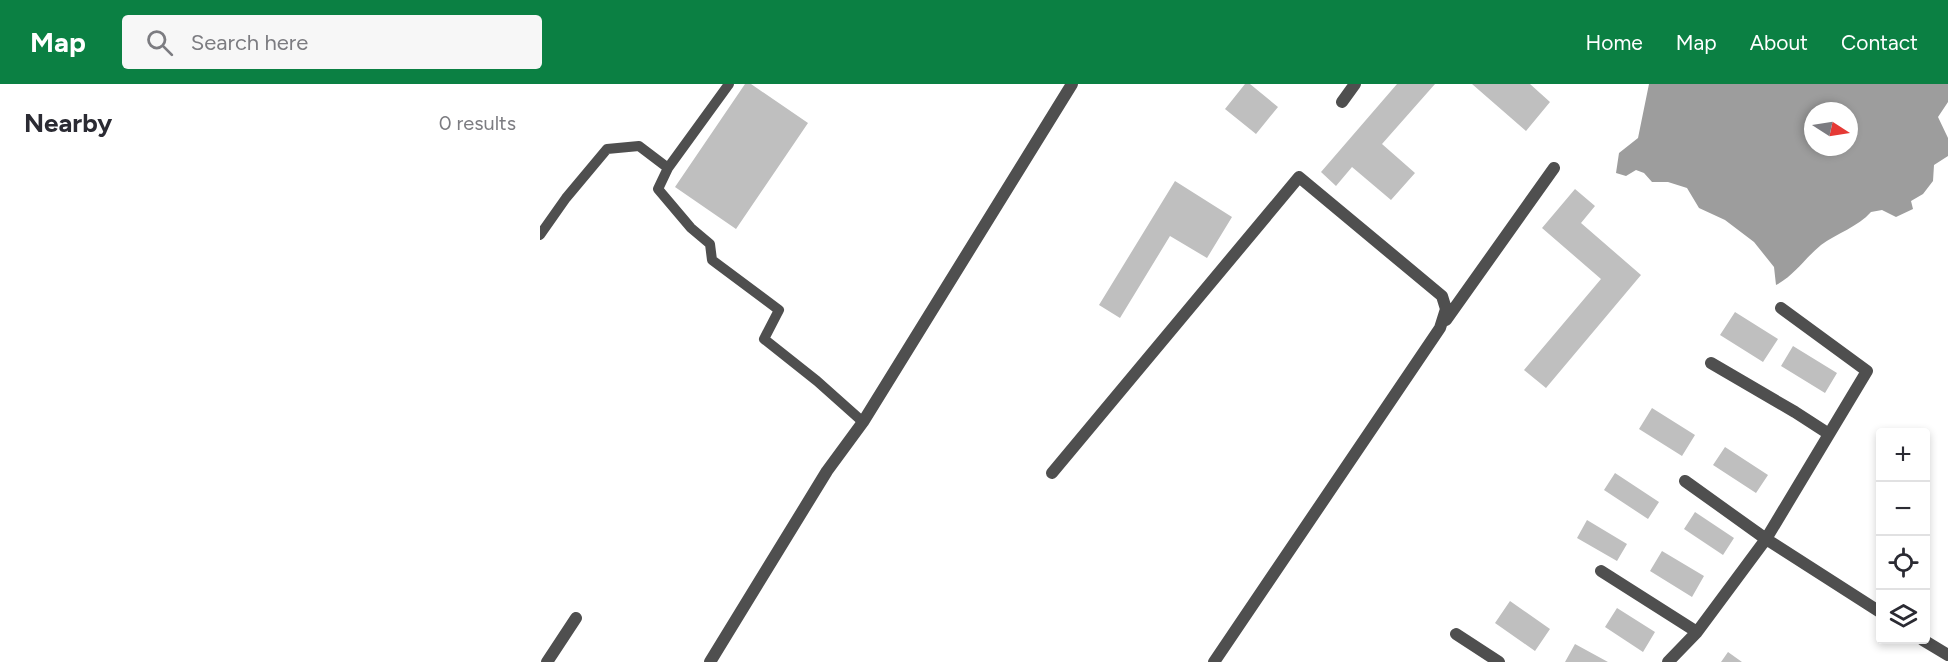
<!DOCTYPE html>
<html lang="en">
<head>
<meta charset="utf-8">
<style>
  :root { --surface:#fff; --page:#f7f7f7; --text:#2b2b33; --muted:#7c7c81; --line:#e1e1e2; --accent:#0b8043 }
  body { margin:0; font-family:Figtree,sans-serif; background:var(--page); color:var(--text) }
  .controls { position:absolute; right:18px; bottom:18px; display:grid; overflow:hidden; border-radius:6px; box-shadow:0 3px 9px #0003 }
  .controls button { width:54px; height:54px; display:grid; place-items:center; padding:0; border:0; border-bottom:2px solid var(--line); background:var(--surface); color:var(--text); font:30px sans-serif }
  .compass { position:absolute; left:1264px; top:18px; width:54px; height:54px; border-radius:50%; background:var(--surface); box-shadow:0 3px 9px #0003; rotate:102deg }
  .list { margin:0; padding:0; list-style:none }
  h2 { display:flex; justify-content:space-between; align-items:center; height:78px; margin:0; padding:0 24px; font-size:26px }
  h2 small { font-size:20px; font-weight:400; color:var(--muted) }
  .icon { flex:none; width:33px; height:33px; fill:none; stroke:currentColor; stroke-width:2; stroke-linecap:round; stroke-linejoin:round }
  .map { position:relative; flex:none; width:1408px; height:578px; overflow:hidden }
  header { display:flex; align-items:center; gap:36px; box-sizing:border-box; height:84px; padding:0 30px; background:var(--accent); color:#fff }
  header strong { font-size:28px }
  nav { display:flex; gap:33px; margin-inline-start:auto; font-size:21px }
  .search { width:420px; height:54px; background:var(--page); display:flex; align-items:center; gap:15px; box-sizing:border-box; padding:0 21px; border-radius:6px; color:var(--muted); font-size:22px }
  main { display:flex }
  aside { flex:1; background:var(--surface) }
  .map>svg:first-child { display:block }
  .water { fill:#9d9d9d; fill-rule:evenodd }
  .building { fill:#bfbfbf }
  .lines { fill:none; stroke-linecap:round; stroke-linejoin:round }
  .service { stroke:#4f4f4f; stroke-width:10 }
  .minor { stroke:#4f4f4f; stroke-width:12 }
</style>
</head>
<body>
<header>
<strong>Map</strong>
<div class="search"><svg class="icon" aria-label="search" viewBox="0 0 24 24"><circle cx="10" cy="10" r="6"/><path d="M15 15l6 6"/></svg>Search here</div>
<nav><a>Home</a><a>Map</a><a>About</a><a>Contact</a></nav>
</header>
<main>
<aside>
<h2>Nearby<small>0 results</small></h2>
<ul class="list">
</ul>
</aside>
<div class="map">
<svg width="1408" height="578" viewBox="0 0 1408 578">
  <rect width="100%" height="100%" fill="#fff"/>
  <path class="water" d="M 1109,0 L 1408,0 L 1408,18 L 1398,33 L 1408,54 L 1408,72 L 1394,81 L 1393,97 L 1383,110 L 1371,117 L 1373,125 L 1356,133 L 1342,126 L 1331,128 C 1318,143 1297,149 1281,161 C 1264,175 1255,191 1236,201 L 1234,183 L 1214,158 L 1185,136 L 1159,124 L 1147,104 L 1128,98 L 1112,98 L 1104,89 L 1096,86 L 1086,92 L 1076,89 L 1079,69 L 1098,54 ZM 1273,27 L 1309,27 L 1309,63 L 1273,63 Z"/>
  <path class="building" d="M 205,0 L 211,0 L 268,39 L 196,145 L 135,103 Z
    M 705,0 L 710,0 L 738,23 L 716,50 L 685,25 Z
    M 857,0 L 895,0 L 842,60 L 875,89 L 851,116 L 812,83 L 796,102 L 781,88 Z
    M 932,0 L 990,0 L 1010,18 L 986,47 Z
    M 635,97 L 692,133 L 667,174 L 630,152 L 580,234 L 559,221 Z
    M 1035,105 L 1055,122 L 1041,139 L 1101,191 L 1006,304 L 984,286 L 1061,195 L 1002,144 Z
    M 1195,228 L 1238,255 L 1223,278 L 1180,251 Z
    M 1253,262 L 1297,289 L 1285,309 L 1241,282 Z
    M 1112,324 L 1155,351 L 1142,372 L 1099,345 Z
    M 1185,363 L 1228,391 L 1216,409 L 1173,381 Z
    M 1075,389 L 1119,418 L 1108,435 L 1064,406 Z
    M 1155,428 L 1194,454 L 1183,471 L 1144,445 Z
    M 1047,436 L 1087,460 L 1077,477 L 1037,454 Z
    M 1122,467 L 1164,492 L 1152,513 L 1110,487 Z
    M 970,517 L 1010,545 L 995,567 L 955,539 Z
    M 1077,524 L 1115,548 L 1103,568 L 1065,543 Z
    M 1035,560 L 1068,578 L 1025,578 Z
    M 1188,568 L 1202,578 L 1181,578 Z"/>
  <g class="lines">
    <path class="service" d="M 189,0 L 128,84 L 118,105 L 151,144 L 170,160 L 172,176 L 239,226 L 224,255 L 277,297 L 323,338
      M 0,151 L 26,114 L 67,65 L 99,62 L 128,84"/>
    <path class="minor" d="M 802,18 L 815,0
      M 906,236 L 1014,84
      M 1171,279 L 1255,328 L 1289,350
      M 512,389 L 759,93 L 902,212 L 906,225 L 900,244 L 674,578
      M 1145,397 L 1226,455 L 1340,528
      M 1061,487 L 1157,548
      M 916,550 L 959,578
      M 1383,556 L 1408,571
      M 7,578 L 36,534
      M 170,578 L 287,387 L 323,338 L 532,0
      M 1128,578 L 1157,548 L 1226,455 L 1327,287 L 1241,224"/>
  </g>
</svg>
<div class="controls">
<button>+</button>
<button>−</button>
<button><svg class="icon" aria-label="locate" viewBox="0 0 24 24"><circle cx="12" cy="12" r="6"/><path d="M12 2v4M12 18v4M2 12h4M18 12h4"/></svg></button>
<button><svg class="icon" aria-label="layers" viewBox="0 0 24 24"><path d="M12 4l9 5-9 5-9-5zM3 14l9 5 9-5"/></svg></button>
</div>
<svg class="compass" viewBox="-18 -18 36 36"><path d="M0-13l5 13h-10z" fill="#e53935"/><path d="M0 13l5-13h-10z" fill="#7c7c81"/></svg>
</div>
</main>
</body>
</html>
